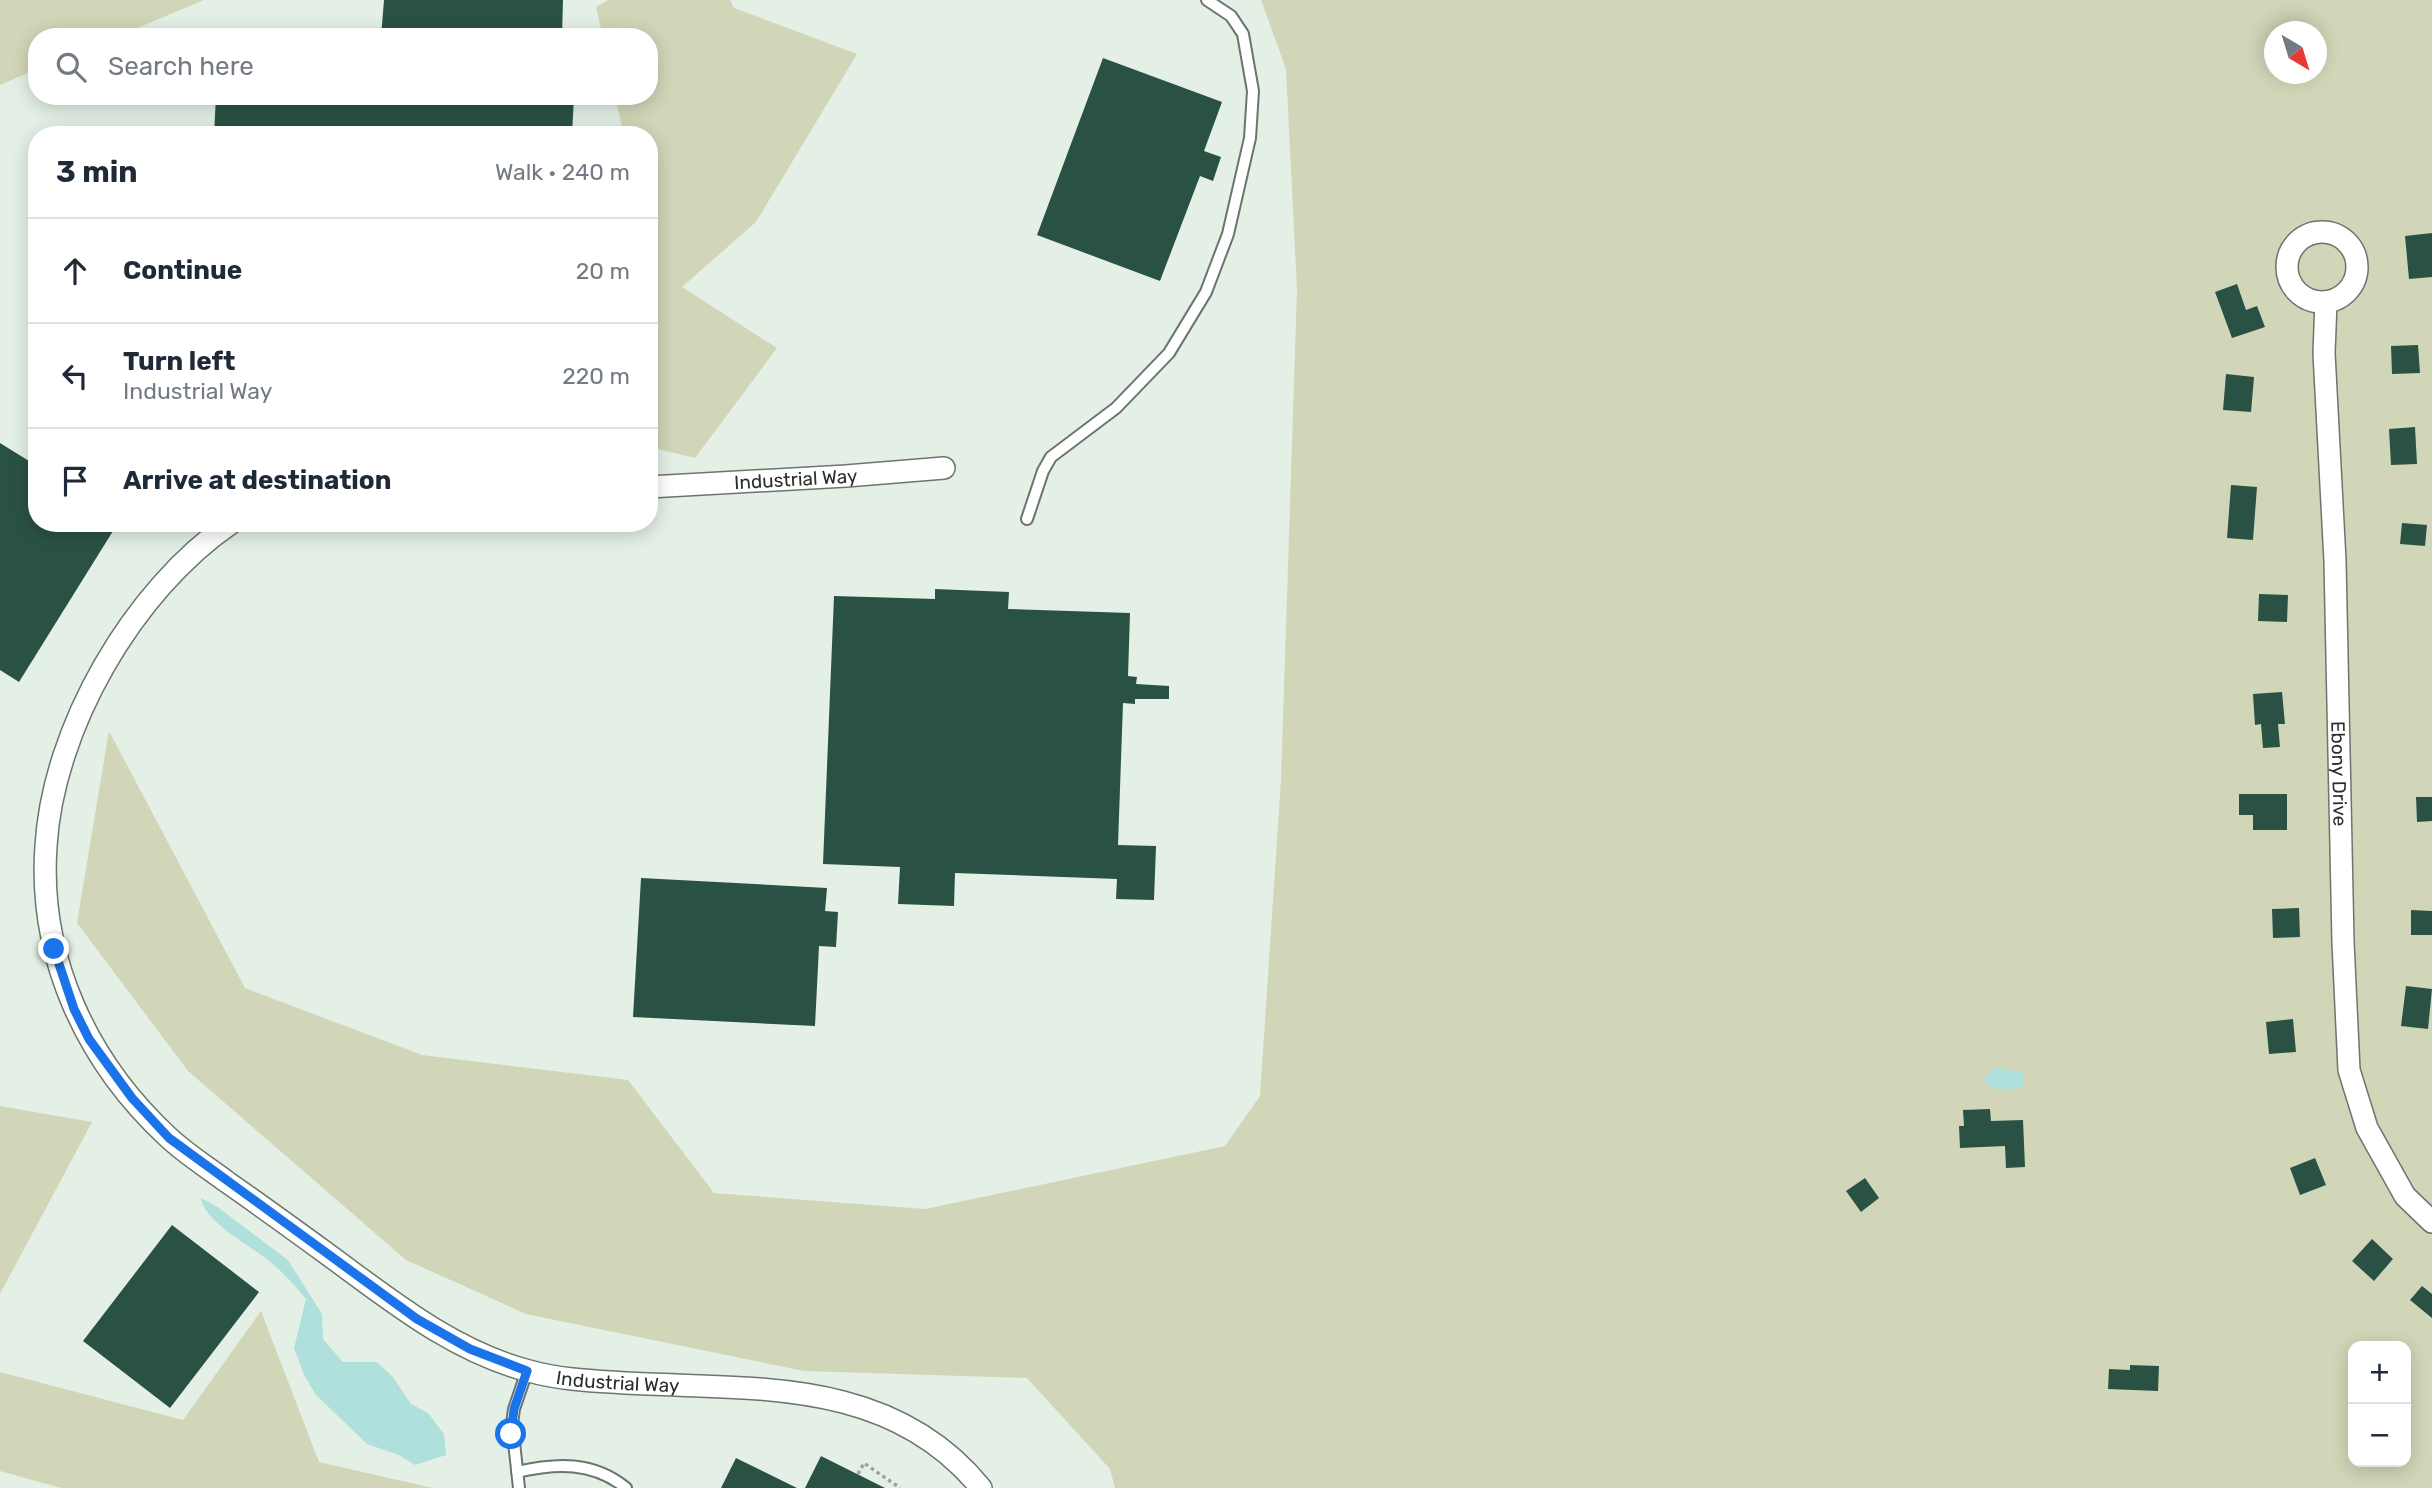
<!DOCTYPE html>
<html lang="en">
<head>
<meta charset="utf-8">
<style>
  :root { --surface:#fff; --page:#f6f6f7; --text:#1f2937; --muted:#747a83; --line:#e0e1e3 }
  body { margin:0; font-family:Rubik,sans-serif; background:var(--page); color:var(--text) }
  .controls { position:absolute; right:21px; bottom:21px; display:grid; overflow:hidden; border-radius:14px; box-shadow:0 4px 18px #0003 }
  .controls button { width:63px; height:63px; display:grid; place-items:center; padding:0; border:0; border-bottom:2px solid var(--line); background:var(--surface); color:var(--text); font:35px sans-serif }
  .compass { position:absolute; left:2264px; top:21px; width:63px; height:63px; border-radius:50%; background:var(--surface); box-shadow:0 4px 18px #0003; rotate:142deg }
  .stop { position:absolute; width:21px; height:21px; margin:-16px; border:5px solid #1a73e8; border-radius:50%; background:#fff }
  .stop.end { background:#1a73e8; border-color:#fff; box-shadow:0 2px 7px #0008 }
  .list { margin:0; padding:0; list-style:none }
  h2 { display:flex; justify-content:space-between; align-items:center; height:91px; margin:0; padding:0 28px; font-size:30px }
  h2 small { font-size:23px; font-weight:400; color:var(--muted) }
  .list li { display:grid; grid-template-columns:46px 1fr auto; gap:21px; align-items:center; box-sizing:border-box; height:105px; padding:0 28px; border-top:2px solid var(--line) }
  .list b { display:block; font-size:26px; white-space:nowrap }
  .list p { margin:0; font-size:23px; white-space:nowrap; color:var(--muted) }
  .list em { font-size:23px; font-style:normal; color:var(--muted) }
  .icon { flex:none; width:38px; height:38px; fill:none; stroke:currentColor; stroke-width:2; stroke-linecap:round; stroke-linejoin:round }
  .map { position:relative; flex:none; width:2432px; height:1488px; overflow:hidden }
  .search { position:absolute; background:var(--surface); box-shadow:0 4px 18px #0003; left:28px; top:28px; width:630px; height:77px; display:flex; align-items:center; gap:18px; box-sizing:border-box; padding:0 24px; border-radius:28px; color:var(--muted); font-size:26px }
  .panel { position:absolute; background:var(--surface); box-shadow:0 4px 18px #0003; left:28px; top:126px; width:630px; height:406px; border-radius:28px }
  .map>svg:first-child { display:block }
  .green { fill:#d2d6b8; fill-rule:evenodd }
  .water { fill:#afe0db }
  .building { fill:#2a5244 }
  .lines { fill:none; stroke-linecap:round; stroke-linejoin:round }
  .service-casing { stroke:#6b756d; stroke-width:14 }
  .minor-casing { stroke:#6b756d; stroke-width:24 }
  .path { stroke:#9ba59d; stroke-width:3.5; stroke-dasharray:3.5 3.5; stroke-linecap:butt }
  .service { stroke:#fff; stroke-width:10 }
  .minor { stroke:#fff; stroke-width:21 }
  .route { stroke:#1a73e8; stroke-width:9 }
  .labels { text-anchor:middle; stroke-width:7; stroke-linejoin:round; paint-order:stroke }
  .street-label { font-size:19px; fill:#292e2a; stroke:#fff }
</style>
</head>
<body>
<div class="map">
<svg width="2432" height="1488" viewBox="0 0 2432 1488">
  <rect width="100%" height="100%" fill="#e4f0e6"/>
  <path class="green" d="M 0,0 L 204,0 L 116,37 L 37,37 L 37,69 L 0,85 Z
    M 608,0 L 730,0 L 734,8 L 857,54 L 756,222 L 682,287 L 777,348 L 695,458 L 649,447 L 649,135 L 624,135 L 615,96 L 649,96 L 649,37 L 603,37 L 596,7 Z
    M 1261,0 L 2432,0 L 2432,1488 L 1115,1488 L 1110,1469 L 1027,1378 L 804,1371 L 526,1314 L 406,1260 L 188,1071 L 77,923 L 109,731 L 245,988 L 422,1055 L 628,1080 L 714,1193 L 925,1209 L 1225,1146 L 1260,1096 L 1281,779 L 1297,290 L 1286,69 ZM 2274,32 L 2316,32 L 2316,74 L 2274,74 ZM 2353,1346 L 2406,1346 L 2406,1462 L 2353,1462 Z
    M 0,1106 L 92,1122 L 0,1294 Z
    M 261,1311 L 319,1462 L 433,1488 L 61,1488 L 0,1471 L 0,1372 L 183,1420 Z"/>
  <path class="water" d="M 2000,1067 L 2006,1070 L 2023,1071 L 2023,1088 C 2007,1088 1997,1094 1985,1083 C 1986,1075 1991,1068 2000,1067 Z
    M 201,1198 L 219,1208 L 288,1260 L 322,1314 L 323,1339 L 343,1362 L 377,1362 L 393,1377 L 411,1404 L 428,1413 L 444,1434 L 446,1455 L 415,1465 L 399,1455 L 367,1444 L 316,1395 L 304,1375 L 294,1348 L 306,1299 C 296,1288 287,1276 276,1267 C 257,1248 205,1225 201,1198 Z"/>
  <path class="building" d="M 384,0 L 563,0 L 562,37 L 381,37 Z
    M 1103,58 L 1222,102 L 1204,151 L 1221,157 L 1213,181 L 1200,176 L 1160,281 L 1037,235 Z
    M 216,96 L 574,96 L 572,135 L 214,135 Z
    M 2432,233 L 2432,277 L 2409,279 L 2405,236 Z
    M 2237,284 L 2246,310 L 2257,306 L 2265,327 L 2232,338 L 2215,292 Z
    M 2418,345 L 2420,373 L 2392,374 L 2391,346 Z
    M 2226,374 L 2254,377 L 2251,412 L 2223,410 Z
    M 2415,427 L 2417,464 L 2391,465 L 2389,429 Z
    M 0,443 L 37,466 L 37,523 L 118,523 L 19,682 L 0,670 Z
    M 2231,485 L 2257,487 L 2253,540 L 2227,538 Z
    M 2402,523 L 2427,525 L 2425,546 L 2400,544 Z
    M 935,589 L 1009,592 L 1008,609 L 1130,613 L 1128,676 L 1137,677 L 1136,684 L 1169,686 L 1169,699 L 1135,699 L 1135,704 L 1123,703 L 1118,845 L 1156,846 L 1154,900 L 1116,899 L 1117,879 L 955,873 L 954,906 L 898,904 L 900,867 L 823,864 L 834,596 L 935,599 Z
    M 2259,594 L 2288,595 L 2287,622 L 2258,621 Z
    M 2282,692 L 2285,724 L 2278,724 L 2280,747 L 2263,748 L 2261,724 L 2255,725 L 2253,694 Z
    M 2239,794 L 2287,794 L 2287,830 L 2253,830 L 2253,815 L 2239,815 Z
    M 2416,797 L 2432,797 L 2432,821 L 2417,822 Z
    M 641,878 L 827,888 L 825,911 L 838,912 L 836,947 L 819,946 L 815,1026 L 633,1017 Z
    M 2299,908 L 2300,937 L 2273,938 L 2272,909 Z
    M 2411,910 L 2432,911 L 2432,935 L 2411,935 Z
    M 2406,986 L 2432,989 L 2428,1029 L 2401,1026 Z
    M 2293,1019 L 2296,1052 L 2269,1054 L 2266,1022 Z
    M 1990,1109 L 1991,1121 L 2023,1120 L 2025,1167 L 2006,1168 L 2005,1146 L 1960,1148 L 1959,1126 L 1964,1126 L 1963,1110 Z
    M 2315,1158 L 2326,1185 L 2300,1195 L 2290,1168 Z
    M 1865,1178 L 1879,1198 L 1861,1212 L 1846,1191 Z
    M 172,1225 L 259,1292 L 170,1408 L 83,1341 Z
    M 2372,1239 L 2393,1259 L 2374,1281 L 2352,1261 Z
    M 2422,1286 L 2432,1294 L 2432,1318 L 2410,1300 Z
    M 2130,1365 L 2159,1366 L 2158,1391 L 2108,1389 L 2109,1369 L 2130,1370 Z
    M 821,1456 L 885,1488 L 805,1488 Z
    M 736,1458 L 797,1488 L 721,1488 Z"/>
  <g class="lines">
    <g class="service-casing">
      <path id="service" d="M 1027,519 L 1043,471 L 1051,457 L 1116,408 L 1169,353 L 1206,292 L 1228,234 L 1250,138 L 1253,91 L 1243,34 L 1231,16 L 1207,0
        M 517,1472 C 556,1463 593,1461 626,1488
        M 519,1488 L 512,1424 L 514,1409 L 527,1371"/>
    </g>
    <g class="minor-casing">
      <g id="minor">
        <circle cx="2322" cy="267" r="35"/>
        <path id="s1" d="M 2326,302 L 2324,353 L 2335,561 L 2343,942 L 2349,1070 L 2367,1128 L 2405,1196 L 2432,1222"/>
        <path id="s2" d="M 649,487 L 846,476 L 944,468"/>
        <path id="s3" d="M 231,523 C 133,590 53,728 46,846 C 38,958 87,1062 168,1137 C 186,1154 207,1167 227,1182 C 260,1205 293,1229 326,1253 C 389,1299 452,1351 529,1371 C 561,1380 594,1381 626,1383 C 755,1390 891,1377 981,1488"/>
      </g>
    </g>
    <path class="path" d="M 858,1474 L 864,1463 L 900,1488"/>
    <use href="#service" class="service"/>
    <use href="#minor" class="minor"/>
  </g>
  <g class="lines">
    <path class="route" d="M 54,949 L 74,1009 L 89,1039 L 132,1098 L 169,1138 L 417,1319 L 470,1349 L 527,1371 L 514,1409 L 511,1434"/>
  </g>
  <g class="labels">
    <g class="street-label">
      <text dy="7" stroke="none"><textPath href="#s2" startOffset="147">Industrial Way</textPath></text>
      <text dy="7" stroke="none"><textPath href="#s1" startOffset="472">Ebony Drive</textPath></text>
      <text dy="7" stroke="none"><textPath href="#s3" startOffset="1232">Industrial Way</textPath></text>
    </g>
  </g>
</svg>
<div class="controls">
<button>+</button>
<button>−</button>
</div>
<svg class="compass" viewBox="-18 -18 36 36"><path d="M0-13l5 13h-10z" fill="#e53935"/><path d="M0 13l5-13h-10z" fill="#747a83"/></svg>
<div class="stop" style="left:511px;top:1434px"></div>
<div class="stop end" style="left:54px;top:949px"></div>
<div class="search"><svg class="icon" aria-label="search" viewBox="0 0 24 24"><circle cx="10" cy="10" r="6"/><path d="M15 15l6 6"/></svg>Search here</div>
<section class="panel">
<h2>3 min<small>Walk · 240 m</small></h2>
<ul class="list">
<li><svg class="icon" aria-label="ahead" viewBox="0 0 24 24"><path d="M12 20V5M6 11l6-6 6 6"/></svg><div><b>Continue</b></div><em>20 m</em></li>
<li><svg class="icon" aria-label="left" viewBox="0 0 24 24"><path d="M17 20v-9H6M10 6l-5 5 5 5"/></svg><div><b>Turn left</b><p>Industrial Way</p></div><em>220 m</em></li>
<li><svg class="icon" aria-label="arrive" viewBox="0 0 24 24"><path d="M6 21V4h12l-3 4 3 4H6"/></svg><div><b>Arrive at destination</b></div></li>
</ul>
</section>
</div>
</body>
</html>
